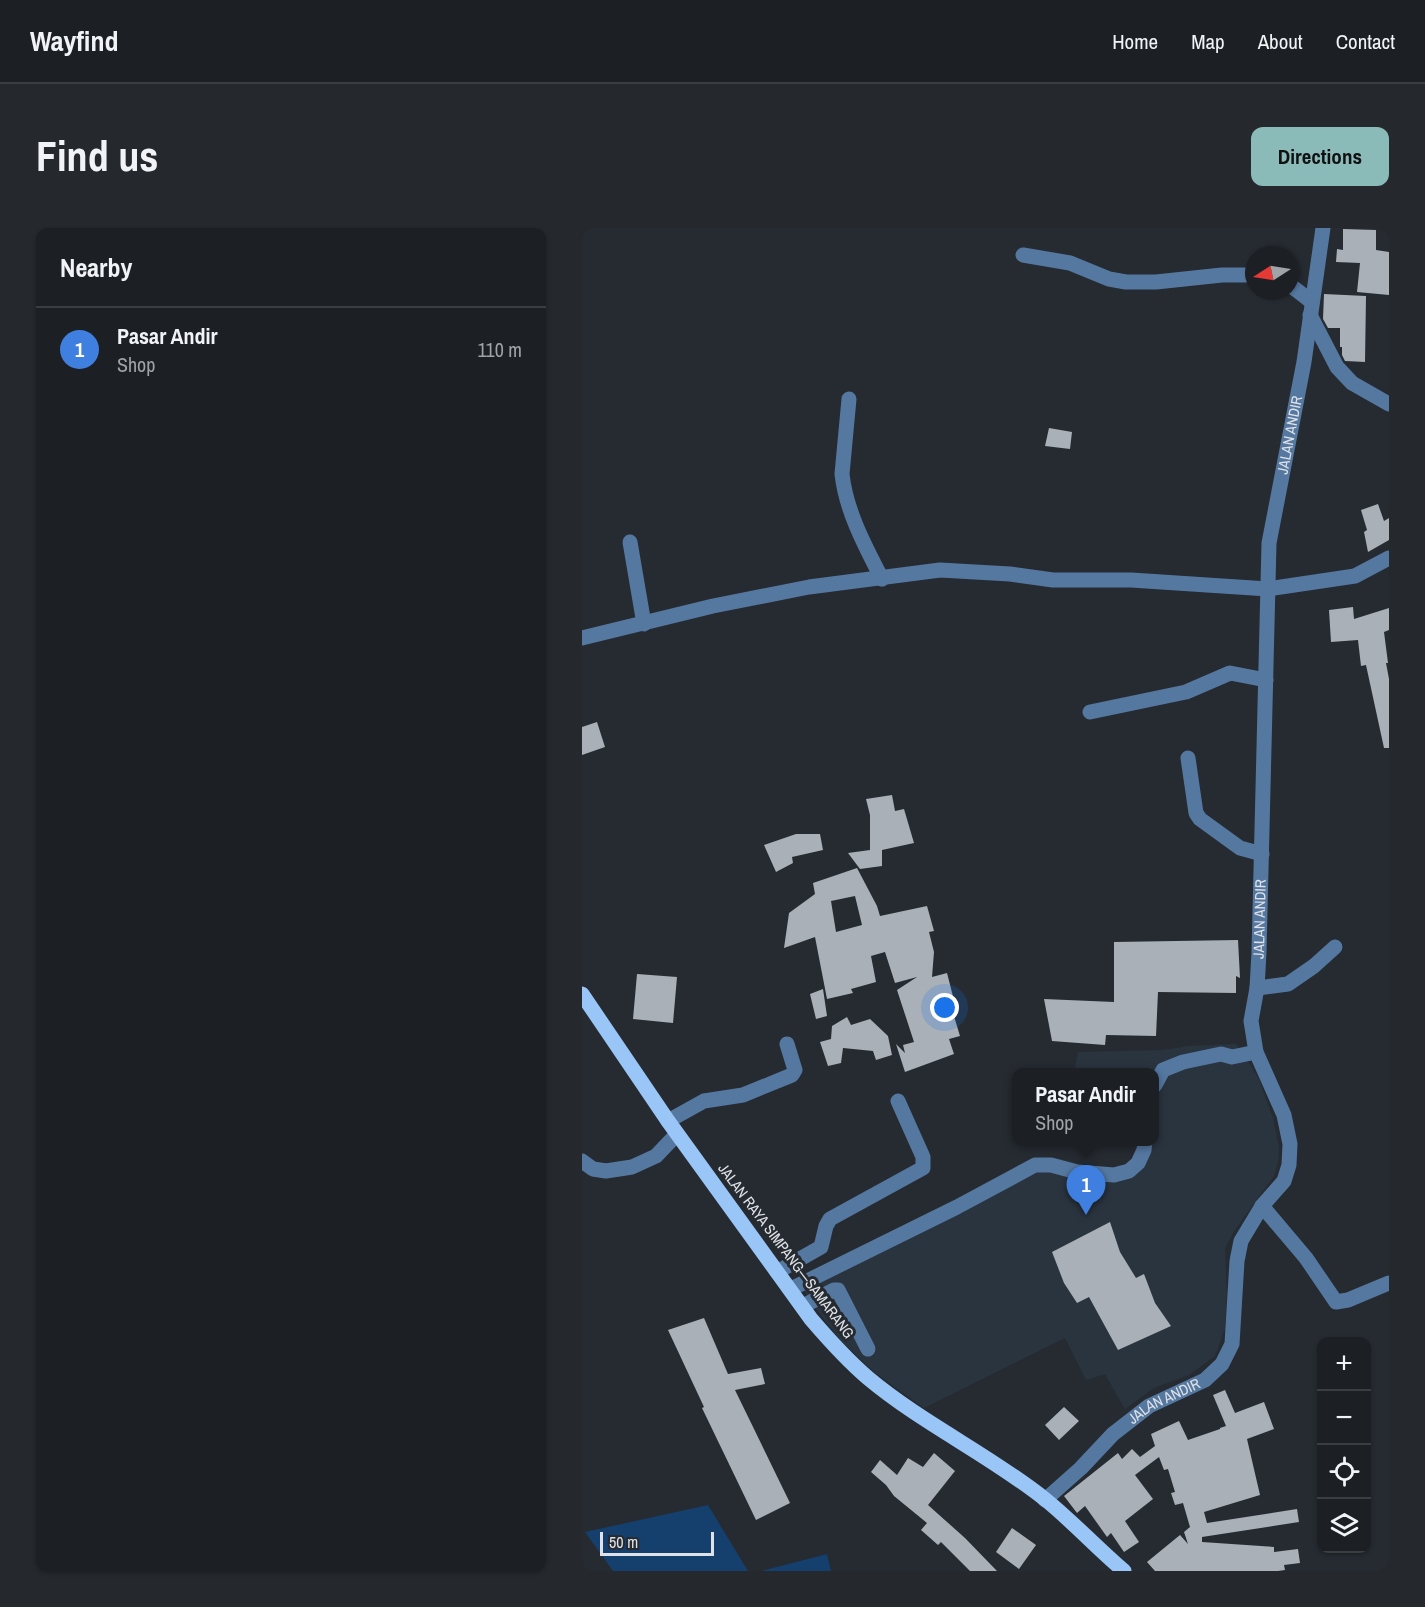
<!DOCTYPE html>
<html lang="en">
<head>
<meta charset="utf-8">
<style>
  :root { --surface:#1c2025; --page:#25282d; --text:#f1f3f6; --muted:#a0a3a7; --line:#3a3e42; --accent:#8bbbb9 }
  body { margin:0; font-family:"Archivo Narrow",sans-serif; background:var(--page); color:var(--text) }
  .controls { position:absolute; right:18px; bottom:18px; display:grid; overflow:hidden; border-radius:12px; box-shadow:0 2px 4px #0004 }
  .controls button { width:54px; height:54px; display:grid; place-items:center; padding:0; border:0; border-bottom:2px solid var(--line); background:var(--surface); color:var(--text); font:30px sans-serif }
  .compass { position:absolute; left:663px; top:18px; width:54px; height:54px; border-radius:50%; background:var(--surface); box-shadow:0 2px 4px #0004; rotate:258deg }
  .scale { position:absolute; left:18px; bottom:15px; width:114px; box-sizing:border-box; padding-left:6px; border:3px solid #dfe2e6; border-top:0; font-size:16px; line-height:21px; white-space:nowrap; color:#dfe2e6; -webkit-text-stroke:4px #252b31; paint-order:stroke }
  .you { position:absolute; left:363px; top:780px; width:21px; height:21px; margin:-15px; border:4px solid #fff; border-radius:50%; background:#1a73e8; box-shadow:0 0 0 9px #1a73e833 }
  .badge { display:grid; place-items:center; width:39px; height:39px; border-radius:50%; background:var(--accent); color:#fff; font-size:20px; font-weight:700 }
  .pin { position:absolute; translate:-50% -50px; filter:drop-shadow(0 2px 3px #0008) }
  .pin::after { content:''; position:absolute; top:32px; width:21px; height:18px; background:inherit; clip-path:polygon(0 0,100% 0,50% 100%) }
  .popup { position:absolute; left:430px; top:840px; width:147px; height:78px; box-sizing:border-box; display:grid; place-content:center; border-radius:12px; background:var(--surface); filter:drop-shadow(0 2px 4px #0005); font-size:20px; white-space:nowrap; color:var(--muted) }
  .popup b { font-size:22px; color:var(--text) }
  .popup::after { content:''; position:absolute; left:50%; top:100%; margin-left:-12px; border:12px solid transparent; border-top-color:var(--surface) }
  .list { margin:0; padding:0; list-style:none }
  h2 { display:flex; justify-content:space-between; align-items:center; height:78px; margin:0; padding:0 24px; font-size:26px }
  h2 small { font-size:20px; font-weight:400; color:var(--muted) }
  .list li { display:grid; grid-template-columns:39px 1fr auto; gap:18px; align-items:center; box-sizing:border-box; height:84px; padding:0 24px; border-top:2px solid var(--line) }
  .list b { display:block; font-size:22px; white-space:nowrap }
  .list p { margin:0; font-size:20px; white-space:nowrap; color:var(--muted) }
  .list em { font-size:20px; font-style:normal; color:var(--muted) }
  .icon { flex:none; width:33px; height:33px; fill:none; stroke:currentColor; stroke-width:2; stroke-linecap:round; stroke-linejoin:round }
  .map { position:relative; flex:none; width:807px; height:1343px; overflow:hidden; border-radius:12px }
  header { display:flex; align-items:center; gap:36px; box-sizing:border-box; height:84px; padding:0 30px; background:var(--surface); border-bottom:2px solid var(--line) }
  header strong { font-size:28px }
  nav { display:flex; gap:33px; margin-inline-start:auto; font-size:21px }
  .intro { display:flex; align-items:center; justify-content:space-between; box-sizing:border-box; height:144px; padding:0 36px }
  h1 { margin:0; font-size:42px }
  .button { padding:15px 27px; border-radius:12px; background:var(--accent); color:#111; font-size:21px; font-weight:700 }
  main { display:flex; gap:36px; padding:0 36px }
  aside { flex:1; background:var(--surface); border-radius:12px; box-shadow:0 2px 4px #0004 }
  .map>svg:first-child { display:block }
  .built { fill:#2a343f }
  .green { fill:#153f6c }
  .building { fill:#a9b0b8; fill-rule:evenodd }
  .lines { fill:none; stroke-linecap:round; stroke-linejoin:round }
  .minor { stroke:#5578a1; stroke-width:15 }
  .major { stroke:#9ac5f7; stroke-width:15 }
  .labels { text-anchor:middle; stroke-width:6; stroke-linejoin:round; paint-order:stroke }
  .street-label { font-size:15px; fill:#dfe2e6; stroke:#252b31 }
</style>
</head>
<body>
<header>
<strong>Wayfind</strong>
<nav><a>Home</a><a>Map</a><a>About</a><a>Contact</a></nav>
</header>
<div class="intro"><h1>Find us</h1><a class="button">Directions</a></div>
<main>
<aside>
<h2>Nearby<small></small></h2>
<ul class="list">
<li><span class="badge" style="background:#3f7fe0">1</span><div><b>Pasar Andir</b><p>Shop</p></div><em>110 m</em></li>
</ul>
</aside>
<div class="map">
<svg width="807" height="1343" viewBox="0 0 807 1343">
  <rect width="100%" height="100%" fill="#252b31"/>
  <path class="built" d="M 654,816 L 676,849 L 691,890 L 697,918 L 696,935 L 692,948 L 653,1002 L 643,1020 L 645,1064 L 643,1101 L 633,1128 L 607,1147 L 572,1160 L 543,1181 L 523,1146 L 504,1152 L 483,1110 L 342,1180 L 292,1144 L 260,1114 L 237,1085 L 216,1053 L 462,929 L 479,931 L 506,938 L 530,942 L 543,937 L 553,930 L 556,914 L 573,914 L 573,844 L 492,844 L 496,824 L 580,822 L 607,818 Z"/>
  <path class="green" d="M 126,1277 L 166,1343 L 31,1343 L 3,1304 Z
    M 245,1326 L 249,1343 L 179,1343 Z"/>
  <path class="building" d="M 761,1 L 794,2 L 794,22 L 807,24 L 807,67 L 775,64 L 778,35 L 754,34 L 755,21 L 761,22 Z
    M 742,66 L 784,68 L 783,134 L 763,133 L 760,127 L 760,119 L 758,119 L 758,100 L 746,100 L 741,91 Z
    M 467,200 L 490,204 L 488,221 L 463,218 Z
    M 796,276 L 802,293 L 807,290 L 807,312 L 786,324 L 782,304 L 785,302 L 779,282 Z
    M 771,379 L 772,391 L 807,380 L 807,402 L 802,404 L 806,435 L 804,435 L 807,451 L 807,520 L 802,520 L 784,437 L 779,438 L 776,412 L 749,414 L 747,382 Z
    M 15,494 L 23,519 L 0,527 L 0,499 Z
    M 310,567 L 313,583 L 322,581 L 332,615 L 300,622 L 300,638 L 278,641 L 266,625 L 288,622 L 288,587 L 284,571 Z
    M 214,606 L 238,606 L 241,622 L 210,629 L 211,635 L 194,644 L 182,617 Z
    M 275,640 L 295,678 L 298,688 L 345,678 L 352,703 L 347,704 L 352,724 L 350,749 L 365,745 L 375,784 L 371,785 L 378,808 L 367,811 L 372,826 L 323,844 L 314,816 L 323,825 L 321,817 L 332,814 L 315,762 L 335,749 L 313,755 L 303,724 L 289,728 L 294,754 L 269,761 L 271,765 L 245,771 L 233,709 L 202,720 L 207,685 L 233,666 L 231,655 ZM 273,668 L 280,697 L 254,704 L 249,673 Z
    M 656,712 L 658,750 L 654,748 L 654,765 L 576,764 L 574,808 L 524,807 L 523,817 L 470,813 L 462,771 L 532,774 L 532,714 Z
    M 55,746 L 95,749 L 91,795 L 51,791 Z
    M 241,761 L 245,788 L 234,791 L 228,766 Z
    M 265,789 L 269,797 L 288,791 L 306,808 L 310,827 L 294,832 L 291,823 L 261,820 L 259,835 L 246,838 L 238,814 L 249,811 L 250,798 Z
    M 528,994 L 538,1024 L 554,1050 L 562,1046 L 573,1075 L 589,1098 L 536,1122 L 507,1069 L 495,1075 L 482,1055 L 470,1024 Z
    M 122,1090 L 146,1146 L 179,1140 L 183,1156 L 153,1162 L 208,1275 L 174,1292 L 120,1180 L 122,1179 L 86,1102 Z
    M 643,1162 L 653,1185 L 682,1174 L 692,1201 L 665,1211 L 678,1267 L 622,1284 L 625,1295 L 715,1281 L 717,1294 L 620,1309 L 620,1314 L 692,1319 L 692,1324 L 716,1321 L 718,1335 L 702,1337 L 703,1342 L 696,1343 L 573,1343 L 565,1334 L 598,1307 L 606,1316 L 602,1304 L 608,1299 L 601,1275 L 593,1277 L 589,1265 L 593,1264 L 586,1241 L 582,1242 L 577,1229 L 553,1247 L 571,1271 L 543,1293 L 557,1314 L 542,1324 L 529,1305 L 525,1309 L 503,1278 L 495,1285 L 482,1268 L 536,1225 L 540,1231 L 550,1221 L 558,1229 L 573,1218 L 569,1206 L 597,1193 L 606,1212 L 638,1201 L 638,1200 L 644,1198 L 631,1167 Z
    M 482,1179 L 497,1193 L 477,1212 L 463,1197 Z
    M 352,1225 L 373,1243 L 346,1277 L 383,1310 L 415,1343 L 388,1343 L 359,1314 L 356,1317 L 339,1302 L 345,1295 L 312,1268 L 304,1257 L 289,1244 L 298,1232 L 315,1247 L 326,1230 L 341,1239 Z
    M 430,1300 L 454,1317 L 437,1341 L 414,1324 Z"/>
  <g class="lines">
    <g class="minor">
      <path d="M 441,27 L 488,35 L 527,51 L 544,54 L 574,54 L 640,47 L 672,47"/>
      <path d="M 708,57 L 730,74"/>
      <path d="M 728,87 L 755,139 L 770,155 L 807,176"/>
      <path d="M 267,171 L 260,246 C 264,283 283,318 300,351"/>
      <path d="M 48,314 L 62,396"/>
      <path d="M 0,410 L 131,378 L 227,359 L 358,342 L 428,346 L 471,352 L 549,352 L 686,361 L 773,348 L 807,330"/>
      <path d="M 508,484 L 604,464 L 648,445 L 684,452"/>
      <path d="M 606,530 L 614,585 L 618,591 L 658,620 L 680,626"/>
      <path d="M 675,760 L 706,756 L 732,738 L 753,719"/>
      <path d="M 573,857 L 581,842 L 601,834 L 639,826 L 650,829 L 674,824"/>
      <path d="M 86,893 L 122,873 L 161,867 L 210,847 L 213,842 L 205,816"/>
      <path d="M 0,933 L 11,941 L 24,943 L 50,939 L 74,928 L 95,906"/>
      <path d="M 680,978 L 724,1030 L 754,1074 L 766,1072 L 807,1055"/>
      <path d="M 195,1044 L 239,1019 L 244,998 L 248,991 L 341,940 L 341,929 L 316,873"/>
      <path d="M 209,1061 L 375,979 L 453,937 L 469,937 L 495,944 L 532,947 L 547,943 L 556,935 L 562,922 L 563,914"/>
      <path d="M 221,1078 L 252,1062 L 256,1062 L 286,1121"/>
      <path id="s1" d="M 463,1272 L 499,1240 L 531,1206 L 567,1178 L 623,1152 L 640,1136 L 650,1116 L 655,1033 L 659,1013 L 680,978 L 702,953 L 707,937 L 708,916 L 702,887 L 674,824 L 669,793 L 675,760 L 677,724 L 687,315 L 722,134 L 741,0"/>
    </g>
    <path class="major" d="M 0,766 L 86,893 L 229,1091 C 247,1112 265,1132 286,1150 C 341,1196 408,1227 464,1272 C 491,1294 515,1320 542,1343"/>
  </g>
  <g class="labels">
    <g class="street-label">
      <text dy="5" stroke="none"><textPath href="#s1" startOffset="1182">JALAN ANDIR</textPath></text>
      <text dy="5" stroke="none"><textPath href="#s1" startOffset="696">JALAN ANDIR</textPath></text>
      <text transform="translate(204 1023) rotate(53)" y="5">JALAN RAYA SIMPANG—SAMARANG</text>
      <text dy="5" stroke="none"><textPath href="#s1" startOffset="156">JALAN ANDIR</textPath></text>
    </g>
  </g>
</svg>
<div class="controls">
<button>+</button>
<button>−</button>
<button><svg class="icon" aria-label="locate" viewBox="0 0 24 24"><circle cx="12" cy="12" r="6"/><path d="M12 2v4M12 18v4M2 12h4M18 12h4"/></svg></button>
<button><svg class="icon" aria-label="layers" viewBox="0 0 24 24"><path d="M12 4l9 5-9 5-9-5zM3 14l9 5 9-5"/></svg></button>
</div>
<svg class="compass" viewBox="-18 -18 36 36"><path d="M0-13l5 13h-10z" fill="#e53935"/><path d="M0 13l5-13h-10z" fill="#a0a3a7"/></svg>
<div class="scale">50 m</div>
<div class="you"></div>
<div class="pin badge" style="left:504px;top:987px;background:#3f7fe0">1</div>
<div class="popup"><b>Pasar Andir</b>Shop</div>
</div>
</main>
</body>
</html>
